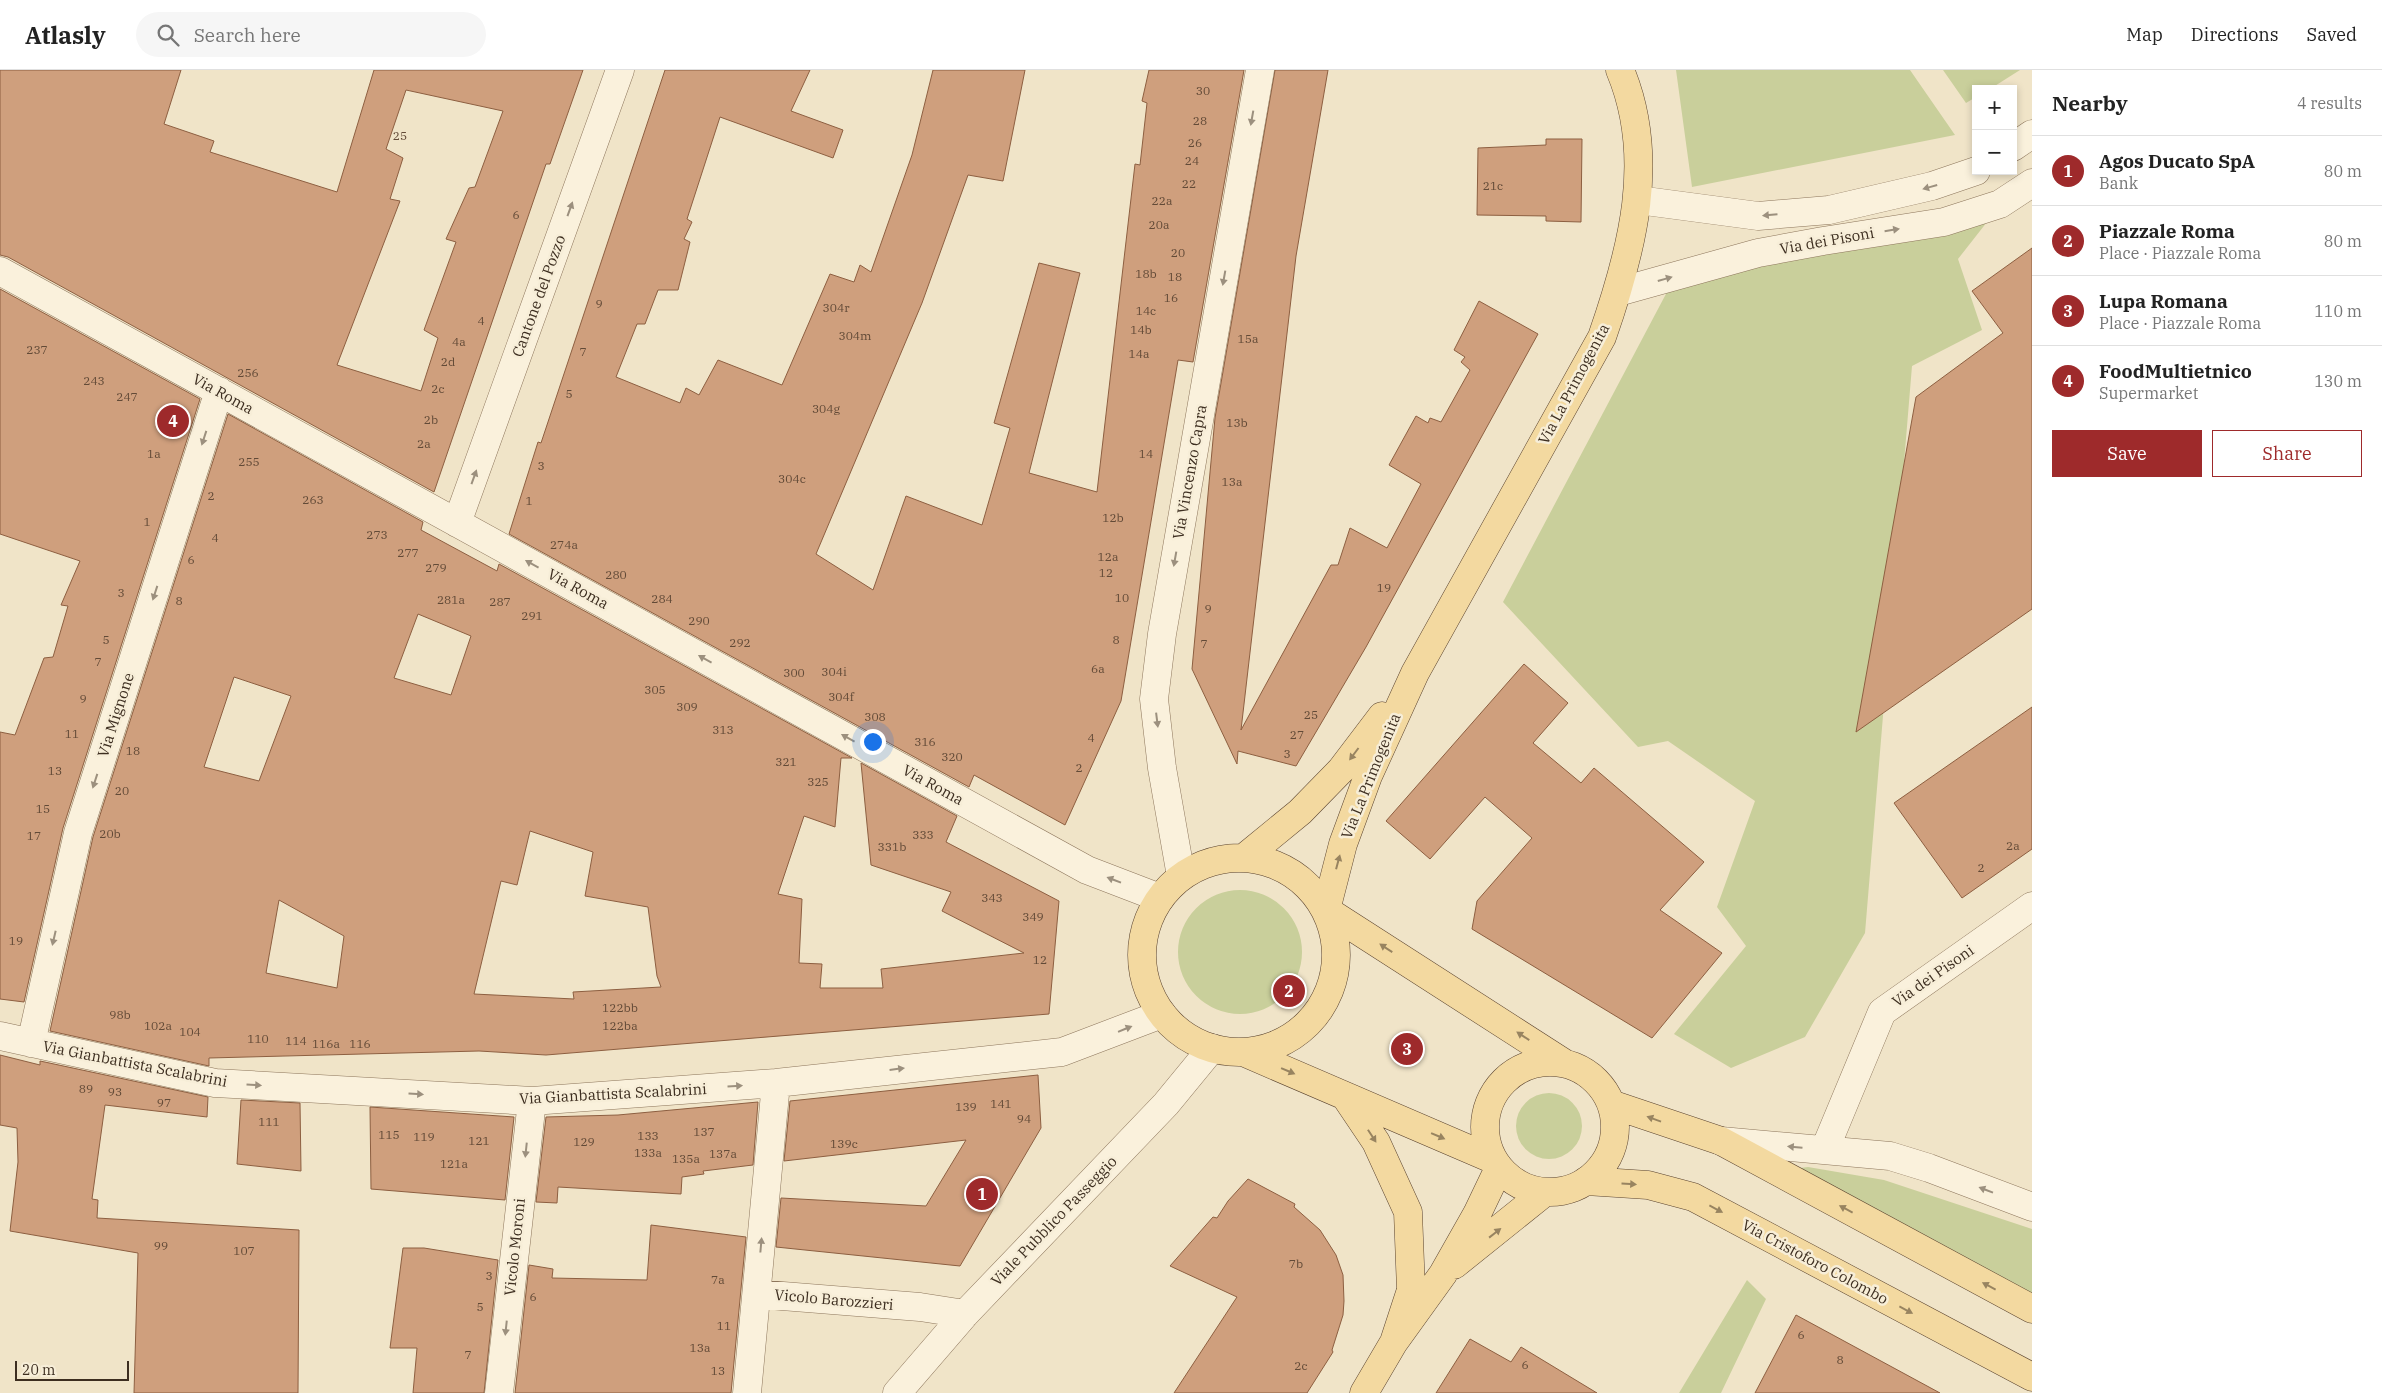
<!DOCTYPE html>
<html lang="en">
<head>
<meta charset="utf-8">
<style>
  :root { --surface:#fff; --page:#f6f6f6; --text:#222; --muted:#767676; --line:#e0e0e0; --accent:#9e2a2b }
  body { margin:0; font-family:"IBM Plex Serif",serif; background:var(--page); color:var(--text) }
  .controls { position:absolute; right:15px; top:15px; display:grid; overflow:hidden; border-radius:0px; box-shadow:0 2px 8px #0003 }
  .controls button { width:45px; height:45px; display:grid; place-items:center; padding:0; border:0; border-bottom:1px solid var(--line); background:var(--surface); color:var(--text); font:25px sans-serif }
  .scale { position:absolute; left:15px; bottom:12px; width:114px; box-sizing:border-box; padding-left:5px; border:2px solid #3d2e20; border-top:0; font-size:14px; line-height:18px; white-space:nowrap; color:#3d2e20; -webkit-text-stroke:4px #f7eed8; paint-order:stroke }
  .you { position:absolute; left:872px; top:671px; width:18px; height:18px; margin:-12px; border:4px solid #fff; border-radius:50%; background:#1a73e8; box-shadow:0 0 0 8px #1a73e833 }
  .badge { display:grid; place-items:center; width:32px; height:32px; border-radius:50%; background:var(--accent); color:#fff; font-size:16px; font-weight:700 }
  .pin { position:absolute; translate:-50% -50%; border:2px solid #fff; box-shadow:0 1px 5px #0006 }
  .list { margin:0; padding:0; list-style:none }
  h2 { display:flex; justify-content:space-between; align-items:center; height:65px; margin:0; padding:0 20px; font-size:21px }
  h2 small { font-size:16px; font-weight:400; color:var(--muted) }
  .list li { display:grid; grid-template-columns:32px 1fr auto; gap:15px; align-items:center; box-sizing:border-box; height:70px; padding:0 20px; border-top:1px solid var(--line) }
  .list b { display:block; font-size:19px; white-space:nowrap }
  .list p { margin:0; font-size:16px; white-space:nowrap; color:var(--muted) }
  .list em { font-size:16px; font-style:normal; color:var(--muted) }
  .actions { display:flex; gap:10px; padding:15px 20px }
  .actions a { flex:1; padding:11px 0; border:1px solid var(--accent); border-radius:0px; text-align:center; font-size:18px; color:var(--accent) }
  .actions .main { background:var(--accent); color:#fff }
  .icon { flex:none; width:28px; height:28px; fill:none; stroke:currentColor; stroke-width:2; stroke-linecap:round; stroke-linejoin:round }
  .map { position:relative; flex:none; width:2032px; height:1323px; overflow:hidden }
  header { display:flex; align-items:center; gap:30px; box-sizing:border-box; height:70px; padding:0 25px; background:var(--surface); border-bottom:1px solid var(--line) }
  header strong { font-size:24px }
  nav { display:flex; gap:28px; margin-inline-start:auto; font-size:18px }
  .search { width:350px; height:45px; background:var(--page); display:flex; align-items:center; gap:12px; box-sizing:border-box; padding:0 18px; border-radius:28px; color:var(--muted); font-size:19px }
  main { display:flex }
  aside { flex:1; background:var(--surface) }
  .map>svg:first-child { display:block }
  .green { fill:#c9cf9b }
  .building { fill:#cf9f7d; stroke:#8d5f41; fill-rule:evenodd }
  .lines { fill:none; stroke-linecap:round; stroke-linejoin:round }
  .minor-casing { stroke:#8d765c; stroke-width:29 }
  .major-casing { stroke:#5b4430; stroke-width:29 }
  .minor { stroke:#faf1dc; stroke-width:28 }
  .major { stroke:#f3d9a0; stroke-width:28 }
  .oneway { fill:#9c907e }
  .oneway2 { fill:#988460 }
  .labels { text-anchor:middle; stroke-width:5; stroke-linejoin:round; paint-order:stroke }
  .number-label { font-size:12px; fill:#624a37 }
  .street-label { font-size:15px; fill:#3d2e20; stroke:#f7eed8 }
</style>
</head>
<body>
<header>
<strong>Atlasly</strong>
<div class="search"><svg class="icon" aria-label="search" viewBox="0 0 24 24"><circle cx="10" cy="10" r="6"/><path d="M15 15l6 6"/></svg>Search here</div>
<nav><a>Map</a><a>Directions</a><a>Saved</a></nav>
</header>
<main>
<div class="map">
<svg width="2032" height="1323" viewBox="0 0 2032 1323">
  <rect width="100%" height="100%" fill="#f0e4c8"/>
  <path class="green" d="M 1676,0 L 1910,0 L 1955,65 L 1692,117 Z
    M 1943,0 L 2020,0 L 1990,19 L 1976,19 L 1976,27 L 1966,33 Z
    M 1987,152 L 1958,189 L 1982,260 L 1912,296 L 1865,863 L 1805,967 L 1731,998 L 1674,964 L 1746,876 L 1717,837 L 1755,731 L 1668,671 L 1638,677 L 1503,532 L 1667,222 L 1780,185 Z
    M1178 882a62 62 0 1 1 124 0a62 62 0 1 1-124 0Z
    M1516 1056a33 33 0 1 1 66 0a33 33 0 1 1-66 0Z
    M 1808,1097 L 1884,1110 L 2032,1159 L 2032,1224 L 1805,1103 L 1800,1098 Z
    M 1747,1210 L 1766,1229 L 1721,1323 L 1679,1323 Z"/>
  <path class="building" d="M 0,0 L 181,0 L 164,54 L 214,71 L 210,82 L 337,122 L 374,0 L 583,0 L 550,94 L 546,94 L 434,422 L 8,187 L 0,185 ZM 406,20 L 503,41 L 475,117 L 469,118 L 446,169 L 456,172 L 424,260 L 438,268 L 421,321 L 337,295 L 400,131 L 390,129 L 403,88 L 386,79 Z
    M 665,0 L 810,0 L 791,41 L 843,60 L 833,88 L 720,47 L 687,149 L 692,152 L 684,169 L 690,172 L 678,220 L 658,220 L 645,254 L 637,254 L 616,307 L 680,333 L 686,318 L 699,325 L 718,290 L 782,315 L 830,204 L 854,212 L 860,195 L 871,202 L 912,85 L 933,0 L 1025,0 L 1003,111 L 968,105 L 922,233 L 816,484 L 873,520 L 906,426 L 982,455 L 1010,358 L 994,353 L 1039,193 L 1080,203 L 1029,403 L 1097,422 L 1135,94 L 1140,95 L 1147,33 L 1142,31 L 1149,0 L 1244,0 L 1193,292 L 1178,290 L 1121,631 L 1065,755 L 974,705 L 969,717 L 509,464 L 538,372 L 541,373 Z
    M 1275,0 L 1328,0 L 1296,186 L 1241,660 L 1331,495 L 1338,495 L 1350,458 L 1387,478 L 1421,414 L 1389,395 L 1416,346 L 1428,353 L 1430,348 L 1441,352 L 1470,300 L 1461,292 L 1465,287 L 1454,280 L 1479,231 L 1538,264 L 1366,577 L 1296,696 L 1238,681 L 1237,694 L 1192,599 L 1215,348 Z
    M 1546,69 L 1582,69 L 1581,152 L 1546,151 L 1546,146 L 1477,145 L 1478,78 L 1546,75 Z
    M 2032,178 L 2032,539 L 1856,662 L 1916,327 L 2003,263 L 1972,221 Z
    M 0,219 L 200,329 L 63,758 L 24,932 L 0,929 L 0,662 L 15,665 L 44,588 L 53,587 L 68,536 L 61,535 L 80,491 L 0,464 Z
    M 228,344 L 423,452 L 421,460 L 497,501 L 499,494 L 852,688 L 841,688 L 835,757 L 804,746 L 778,824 L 802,829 L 799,893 L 822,894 L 820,918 L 883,918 L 881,899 L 1024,883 L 942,841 L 951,822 L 871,795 L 861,693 L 957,746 L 946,772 L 1059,831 L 1049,944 L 546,985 L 479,981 L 209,988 L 209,996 L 50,961 L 93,767 ZM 418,544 L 471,566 L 451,625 L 394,608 ZM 234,607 L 291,626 L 259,711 L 204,697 ZM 530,761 L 593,782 L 585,826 L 648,837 L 657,906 L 661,917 L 573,922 L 574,929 L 474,924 L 501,811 L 517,815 ZM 279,830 L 344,866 L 337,918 L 266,903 Z
    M 1524,594 L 1568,633 L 1533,673 L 1581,713 L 1594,698 L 1704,792 L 1660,840 L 1722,883 L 1652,968 L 1472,859 L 1477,831 L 1532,768 L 1485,727 L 1430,789 L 1386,751 Z
    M 2032,637 L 2032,779 L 1962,828 L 1894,733 Z
    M 0,985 L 40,995 L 40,991 L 208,1027 L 207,1047 L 105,1035 L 92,1129 L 98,1130 L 97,1148 L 299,1160 L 298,1323 L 134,1323 L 138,1183 L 10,1161 L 18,1092 L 17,1058 L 0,1055 Z
    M 1038,1005 L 1041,1058 L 960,1196 L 776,1177 L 781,1128 L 926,1136 L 966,1070 L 784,1091 L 790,1031 Z
    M 241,1030 L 300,1033 L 301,1101 L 237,1094 Z
    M 758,1032 L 753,1095 L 703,1101 L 704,1104 L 682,1107 L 681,1124 L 558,1117 L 557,1133 L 536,1132 L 546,1047 L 618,1045 Z
    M 370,1037 L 514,1047 L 505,1130 L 371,1119 Z
    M 1248,1109 L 1295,1134 L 1294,1137 L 1320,1160 L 1336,1185 L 1343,1205 L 1344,1231 L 1343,1245 L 1332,1280 L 1333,1282 L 1307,1323 L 1174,1323 L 1237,1227 L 1170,1196 L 1213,1147 L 1217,1148 L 1228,1131 Z
    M 651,1155 L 746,1167 L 731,1323 L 515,1323 L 529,1195 L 553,1199 L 552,1208 L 647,1210 Z
    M 403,1178 L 424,1178 L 498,1190 L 484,1323 L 413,1323 L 417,1278 L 390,1278 Z
    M 1796,1245 L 1940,1323 L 1755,1323 Z
    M 1470,1269 L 1511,1292 L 1521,1277 L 1597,1323 L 1436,1323 Z"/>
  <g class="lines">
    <g class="minor-casing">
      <path id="minor" d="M 2013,77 L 2032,64
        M 1638,130 L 1758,146 L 1829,140 L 1932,116 L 1976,101
        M 0,201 L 1087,800 L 1160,828
        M 1618,222 L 1758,183 L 1823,171 L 1944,152 L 2000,134 L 2032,113
        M 457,453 L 620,0
        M 1181,806 L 1162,698 L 1154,629 L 1162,564 L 1260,0
        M 0,966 L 215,1013 L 532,1031 L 776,1013 L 1062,982 L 1162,944
        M 31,973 L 78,763 L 219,321
        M 1721,1071 L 1890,1086 L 1929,1098 L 2032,1137
        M 1825,1079 L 1882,942 L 2032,836
        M 757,1224 L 920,1237 L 965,1244
        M 499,1323 L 532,1031
        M 747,1323 L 776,1013
        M 897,1323 L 965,1244 L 1166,1034 L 1212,978"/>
    </g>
    <g class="major-casing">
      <path id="major" d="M 1245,787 L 1300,742 L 1341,700 L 1382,646
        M1142 885a97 97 0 1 1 194 0a97 97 0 1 1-194 0Z
        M 1243,982 L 1492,1089
        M1485 1057a65 65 0 1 1 130 0a65 65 0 1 1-130 0Z
        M 1564,993 L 1326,840 L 1343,774 L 1368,706 L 1415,603 L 1602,267 C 1632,181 1657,88 1620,0
        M 1345,1026 L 1376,1072 L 1408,1142 L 1411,1220 L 1394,1272
        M 1611,1034 L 1721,1071 L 2032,1239
        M 1586,1111 L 1648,1115 L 1693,1127 L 2032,1307
        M 1454,1195 L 1545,1122
        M 1364,1323 L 1394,1272 L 1443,1204 L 1477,1144 L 1499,1098"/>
    </g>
    <use href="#minor" class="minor"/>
    <use href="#major" class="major"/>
  </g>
  <defs><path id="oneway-solid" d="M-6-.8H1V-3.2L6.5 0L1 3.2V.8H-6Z" transform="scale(1.25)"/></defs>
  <g class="oneway">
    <use href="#oneway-solid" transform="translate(1252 48) rotate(100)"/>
    <use href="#oneway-solid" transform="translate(1930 117) rotate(164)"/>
    <use href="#oneway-solid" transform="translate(570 139) rotate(-70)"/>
    <use href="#oneway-solid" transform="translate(1770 145) rotate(175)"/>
    <use href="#oneway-solid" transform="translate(1892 160) rotate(-9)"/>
    <use href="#oneway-solid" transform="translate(1224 208) rotate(100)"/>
    <use href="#oneway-solid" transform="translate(1665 209) rotate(-16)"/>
    <use href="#oneway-solid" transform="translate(204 368) rotate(108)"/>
    <use href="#oneway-solid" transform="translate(474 407) rotate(-70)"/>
    <use href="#oneway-solid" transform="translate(1175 489) rotate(100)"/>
    <use href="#oneway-solid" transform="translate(532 494) rotate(-151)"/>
    <use href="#oneway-solid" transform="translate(155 523) rotate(108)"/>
    <use href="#oneway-solid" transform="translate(705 589) rotate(-151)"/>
    <use href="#oneway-solid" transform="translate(1157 650) rotate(83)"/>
    <use href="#oneway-solid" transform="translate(848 668) rotate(-151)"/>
    <use href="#oneway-solid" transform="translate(95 711) rotate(108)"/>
    <use href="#oneway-solid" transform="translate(1114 810) rotate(-159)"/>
    <use href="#oneway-solid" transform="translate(54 868) rotate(103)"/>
    <use href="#oneway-solid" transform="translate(1125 959) rotate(-22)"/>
    <use href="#oneway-solid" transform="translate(897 999) rotate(-7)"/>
    <use href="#oneway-solid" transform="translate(254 1015) rotate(3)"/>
    <use href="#oneway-solid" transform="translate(735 1016) rotate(-4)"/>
    <use href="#oneway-solid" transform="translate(416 1024) rotate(3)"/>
    <use href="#oneway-solid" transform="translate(1795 1077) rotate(-175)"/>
    <use href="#oneway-solid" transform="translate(526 1080) rotate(96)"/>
    <use href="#oneway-solid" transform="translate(1986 1120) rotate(-159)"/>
    <use href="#oneway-solid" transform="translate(761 1175) rotate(-85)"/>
    <use href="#oneway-solid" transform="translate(506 1258) rotate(96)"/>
  </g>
  <g class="oneway2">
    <use href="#oneway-solid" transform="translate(1354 684) rotate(127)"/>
    <use href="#oneway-solid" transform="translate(1338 792) rotate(-75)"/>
    <use href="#oneway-solid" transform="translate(1386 878) rotate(-147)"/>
    <use href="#oneway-solid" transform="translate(1523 966) rotate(-147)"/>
    <use href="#oneway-solid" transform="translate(1288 1001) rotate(23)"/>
    <use href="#oneway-solid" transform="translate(1654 1049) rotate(-160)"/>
    <use href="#oneway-solid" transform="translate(1372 1066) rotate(57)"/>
    <use href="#oneway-solid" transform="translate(1438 1066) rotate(23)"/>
    <use href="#oneway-solid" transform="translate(1629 1114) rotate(3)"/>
    <use href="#oneway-solid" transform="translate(1716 1139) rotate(28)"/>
    <use href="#oneway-solid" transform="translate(1846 1139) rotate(-152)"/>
    <use href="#oneway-solid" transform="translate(1495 1163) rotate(-38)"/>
    <use href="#oneway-solid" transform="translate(1989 1216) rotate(-152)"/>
    <use href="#oneway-solid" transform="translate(1906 1240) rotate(28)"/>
  </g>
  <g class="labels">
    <g class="number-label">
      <text x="1203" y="25">30</text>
      <text x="1200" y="55">28</text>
      <text x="400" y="70">25</text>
      <text x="1195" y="77">26</text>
      <text x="1192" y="95">24</text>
      <text x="1189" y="118">22</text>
      <text x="1493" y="120">21c</text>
      <text x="1162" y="135">22a</text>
      <text x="516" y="149">6</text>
      <text x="1159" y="159">20a</text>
      <text x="1178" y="187">20</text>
      <text x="1146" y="208">18b</text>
      <text x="1175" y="211">18</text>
      <text x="1171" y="232">16</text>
      <text x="599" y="238">9</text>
      <text x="836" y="242">304r</text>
      <text x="1146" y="245">14c</text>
      <text x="481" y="255">4</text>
      <text x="1141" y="264">14b</text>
      <text x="855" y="270">304m</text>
      <text x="1248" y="273">15a</text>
      <text x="459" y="276">4a</text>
      <text x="37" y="284">237</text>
      <text x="583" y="286">7</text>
      <text x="1139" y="288">14a</text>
      <text x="448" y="296">2d</text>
      <text x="248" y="307">256</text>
      <text x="94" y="315">243</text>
      <text x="438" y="323">2c</text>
      <text x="569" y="328">5</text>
      <text x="127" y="331">247</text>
      <text x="826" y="343">304g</text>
      <text x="431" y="354">2b</text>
      <text x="1237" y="357">13b</text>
      <text x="424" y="378">2a</text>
      <text x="154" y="388">1a</text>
      <text x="1146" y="388">14</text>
      <text x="249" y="396">255</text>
      <text x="541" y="400">3</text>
      <text x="792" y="413">304c</text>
      <text x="1232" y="416">13a</text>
      <text x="211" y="430">2</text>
      <text x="313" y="434">263</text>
      <text x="529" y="435">1</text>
      <text x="1113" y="452">12b</text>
      <text x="147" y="456">1</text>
      <text x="377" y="469">273</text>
      <text x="215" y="472">4</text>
      <text x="564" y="479">274a</text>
      <text x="408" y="487">277</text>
      <text x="1108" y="491">12a</text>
      <text x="191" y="494">6</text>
      <text x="436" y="502">279</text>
      <text x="1106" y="507">12</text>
      <text x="616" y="509">280</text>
      <text x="1384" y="522">19</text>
      <text x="121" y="527">3</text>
      <text x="1122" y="532">10</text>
      <text x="662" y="533">284</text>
      <text x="451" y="534">281a</text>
      <text x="179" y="535">8</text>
      <text x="500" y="536">287</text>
      <text x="1208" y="543">9</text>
      <text x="532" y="550">291</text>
      <text x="699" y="555">290</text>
      <text x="106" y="574">5</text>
      <text x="1116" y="574">8</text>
      <text x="740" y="577">292</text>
      <text x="1204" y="578">7</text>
      <text x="98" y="596">7</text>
      <text x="1098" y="603">6a</text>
      <text x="834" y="606">304i</text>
      <text x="794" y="607">300</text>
      <text x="655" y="624">305</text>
      <text x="841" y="631">304f</text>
      <text x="83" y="633">9</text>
      <text x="687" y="641">309</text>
      <text x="1311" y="649">25</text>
      <text x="875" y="651">308</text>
      <text x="723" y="664">313</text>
      <text x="72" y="668">11</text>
      <text x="1297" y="669">27</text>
      <text x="1091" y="672">4</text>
      <text x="925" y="676">316</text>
      <text x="133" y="685">18</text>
      <text x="1287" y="688">3</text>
      <text x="952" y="691">320</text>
      <text x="786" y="696">321</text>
      <text x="1079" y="702">2</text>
      <text x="55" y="705">13</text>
      <text x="818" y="716">325</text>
      <text x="122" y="725">20</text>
      <text x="43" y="743">15</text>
      <text x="110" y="768">20b</text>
      <text x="923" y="769">333</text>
      <text x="34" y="770">17</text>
      <text x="2013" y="780">2a</text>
      <text x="892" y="781">331b</text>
      <text x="1981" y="802">2</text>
      <text x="992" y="832">343</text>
      <text x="1033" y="851">349</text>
      <text x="16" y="875">19</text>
      <text x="1040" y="894">12</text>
      <text x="620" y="942">122bb</text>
      <text x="120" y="949">98b</text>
      <text x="158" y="960">102a</text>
      <text x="620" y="960">122ba</text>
      <text x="190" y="966">104</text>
      <text x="258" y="973">110</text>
      <text x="296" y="975">114</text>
      <text x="326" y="978">116a</text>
      <text x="360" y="978">116</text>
      <text x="86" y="1023">89</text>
      <text x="115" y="1026">93</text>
      <text x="164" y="1037">97</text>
      <text x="1001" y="1038">141</text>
      <text x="966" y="1041">139</text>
      <text x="1024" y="1053">94</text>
      <text x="269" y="1056">111</text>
      <text x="704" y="1066">137</text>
      <text x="389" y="1069">115</text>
      <text x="648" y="1070">133</text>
      <text x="424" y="1071">119</text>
      <text x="479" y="1075">121</text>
      <text x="584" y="1076">129</text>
      <text x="844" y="1078">139c</text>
      <text x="648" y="1087">133a</text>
      <text x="723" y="1088">137a</text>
      <text x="686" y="1093">135a</text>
      <text x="454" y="1098">121a</text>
      <text x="161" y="1180">99</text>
      <text x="244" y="1185">107</text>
      <text x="1296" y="1198">7b</text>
      <text x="489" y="1210">3</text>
      <text x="718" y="1214">7a</text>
      <text x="533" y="1231">6</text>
      <text x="480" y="1241">5</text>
      <text x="724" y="1260">11</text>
      <text x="1801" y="1269">6</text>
      <text x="700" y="1282">13a</text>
      <text x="468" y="1289">7</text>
      <text x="1840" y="1294">8</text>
      <text x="1525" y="1299">6</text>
      <text x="1301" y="1300">2c</text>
      <text x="718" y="1305">13</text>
    </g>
    <g class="street-label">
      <text transform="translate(1827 171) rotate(-10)" y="5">Via dei Pisoni</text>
      <text transform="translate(539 226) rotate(-70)" y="5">Cantone del Pozzo</text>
      <text transform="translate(1574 314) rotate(-62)" y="5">Via La Primogenita</text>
      <text transform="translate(223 324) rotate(29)" y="5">Via Roma</text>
      <text transform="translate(1190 402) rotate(-80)" y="5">Via Vincenzo Capra</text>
      <text transform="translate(578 519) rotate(29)" y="5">Via Roma</text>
      <text transform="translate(116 645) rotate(-72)" y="5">Via Mignone</text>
      <text transform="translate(1371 706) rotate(-68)" y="5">Via La Primogenita</text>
      <text transform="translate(933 715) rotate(29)" y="5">Via Roma</text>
      <text transform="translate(1933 906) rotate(-35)" y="5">Via dei Pisoni</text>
      <text transform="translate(135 994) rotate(11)" y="5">Via Gianbattista Scalabrini</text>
      <text transform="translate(613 1024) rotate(-3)" y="5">Via Gianbattista Scalabrini</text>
      <text transform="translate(1054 1151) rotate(-46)" y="5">Viale Pubblico Passeggio</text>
      <text transform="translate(515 1177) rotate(-84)" y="5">Vicolo Moroni</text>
      <text transform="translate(1815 1192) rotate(28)" y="5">Via Cristoforo Colombo</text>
      <text transform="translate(834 1230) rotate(5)" y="5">Vicolo Barozzieri</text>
    </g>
  </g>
</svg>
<div class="controls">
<button>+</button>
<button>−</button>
</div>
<div class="scale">20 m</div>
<div class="you"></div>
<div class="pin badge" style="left:982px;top:1124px">1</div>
<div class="pin badge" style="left:1289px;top:921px">2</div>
<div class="pin badge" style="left:1407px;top:979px">3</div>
<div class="pin badge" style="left:173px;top:351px">4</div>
</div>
<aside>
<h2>Nearby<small>4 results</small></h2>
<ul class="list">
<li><span class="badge">1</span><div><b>Agos Ducato SpA</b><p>Bank</p></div><em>80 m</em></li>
<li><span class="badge">2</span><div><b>Piazzale Roma</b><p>Place · Piazzale Roma</p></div><em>80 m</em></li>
<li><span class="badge">3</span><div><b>Lupa Romana</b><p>Place · Piazzale Roma</p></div><em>110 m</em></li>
<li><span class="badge">4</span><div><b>FoodMultietnico</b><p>Supermarket</p></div><em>130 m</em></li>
</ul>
<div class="actions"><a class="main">Save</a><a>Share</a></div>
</aside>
</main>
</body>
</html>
